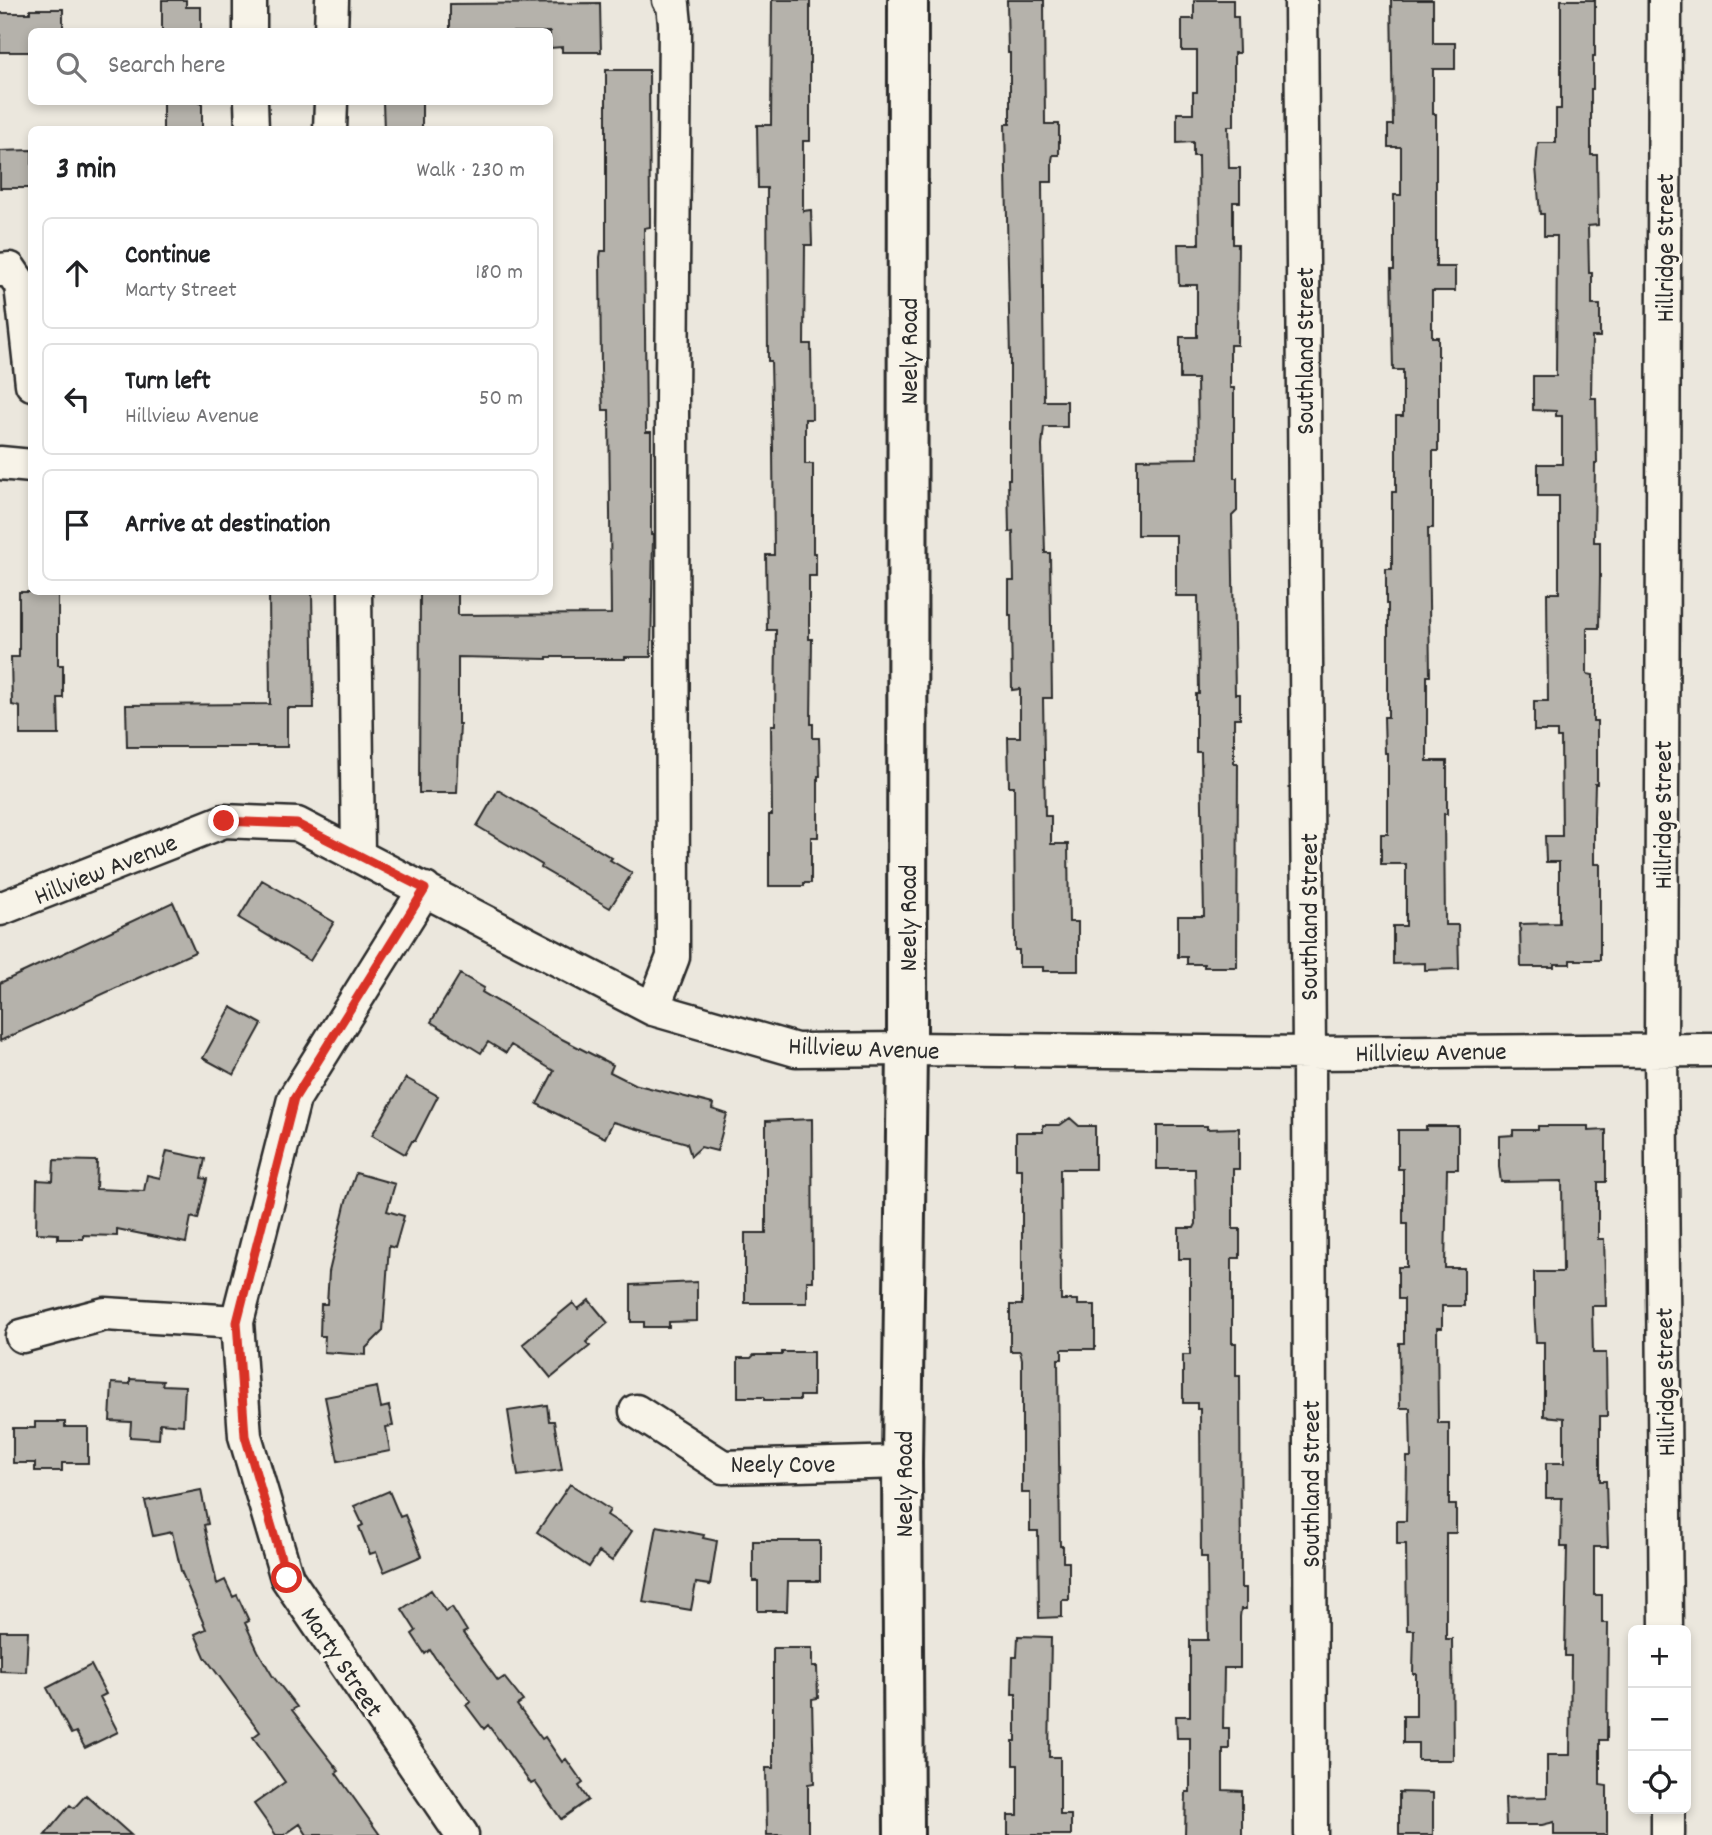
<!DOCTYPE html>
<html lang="en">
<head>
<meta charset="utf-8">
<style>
  :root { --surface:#fff; --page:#f6f6f6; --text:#202124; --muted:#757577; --line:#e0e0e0 }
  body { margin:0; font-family:Dekko,sans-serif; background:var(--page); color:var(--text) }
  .controls { position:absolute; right:21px; bottom:21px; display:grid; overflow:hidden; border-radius:10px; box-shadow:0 4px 10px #0003 }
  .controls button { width:63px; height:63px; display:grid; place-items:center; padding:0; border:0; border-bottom:2px solid var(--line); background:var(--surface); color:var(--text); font:35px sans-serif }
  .stop { position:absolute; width:21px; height:21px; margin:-16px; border:5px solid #d93025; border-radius:50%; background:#fff }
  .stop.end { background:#d93025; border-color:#fff; box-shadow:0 2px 7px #0008 }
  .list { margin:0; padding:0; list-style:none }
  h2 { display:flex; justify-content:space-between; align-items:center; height:91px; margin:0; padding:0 28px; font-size:30px }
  h2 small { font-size:23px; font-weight:400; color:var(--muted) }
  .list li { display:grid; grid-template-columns:46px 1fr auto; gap:21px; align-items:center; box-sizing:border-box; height:112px; margin:0 14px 14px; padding:0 14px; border:2px solid var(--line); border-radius:10px }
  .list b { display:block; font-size:26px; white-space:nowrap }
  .list p { margin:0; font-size:23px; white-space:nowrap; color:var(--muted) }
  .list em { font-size:23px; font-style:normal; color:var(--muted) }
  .icon { flex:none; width:38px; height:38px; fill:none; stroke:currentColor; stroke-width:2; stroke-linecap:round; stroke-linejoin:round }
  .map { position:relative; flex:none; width:1712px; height:1835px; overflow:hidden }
  .search { position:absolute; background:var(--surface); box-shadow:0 4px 10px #0003; left:28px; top:28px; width:525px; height:77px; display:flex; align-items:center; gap:18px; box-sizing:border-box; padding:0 24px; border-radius:10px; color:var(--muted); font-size:26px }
  .panel { position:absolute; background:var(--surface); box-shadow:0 4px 10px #0003; left:28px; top:126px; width:525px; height:469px; border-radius:10px }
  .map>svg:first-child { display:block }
  .building { fill:#b5b2ab; stroke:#2b2b2b; stroke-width:2 }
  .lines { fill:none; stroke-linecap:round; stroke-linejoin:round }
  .street-casing { stroke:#2b2b2b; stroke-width:37 }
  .secondary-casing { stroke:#2b2b2b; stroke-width:44 }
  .street { stroke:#f7f3e8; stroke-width:32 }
  .secondary { stroke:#f7f3e8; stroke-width:38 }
  .route { stroke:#d93025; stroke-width:9 }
  .labels { text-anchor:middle; stroke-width:7; stroke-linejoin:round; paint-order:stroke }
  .street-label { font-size:26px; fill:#2b2b2b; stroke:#f7f3e8 }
</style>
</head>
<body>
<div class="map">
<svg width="1712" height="1835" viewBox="0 0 1712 1835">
  <rect width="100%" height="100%" fill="#ebe7dd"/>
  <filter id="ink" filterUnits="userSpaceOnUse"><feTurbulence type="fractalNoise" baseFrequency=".0143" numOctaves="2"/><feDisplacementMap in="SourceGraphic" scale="14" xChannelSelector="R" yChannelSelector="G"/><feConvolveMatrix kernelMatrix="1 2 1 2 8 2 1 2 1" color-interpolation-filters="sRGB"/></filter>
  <g filter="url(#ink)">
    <path class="building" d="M 162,0 L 186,0 L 186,7 L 201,7 L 201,32 L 162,32 Z
      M 772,0 L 810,0 L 810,141 L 803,141 L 803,211 L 811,210 L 812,245 L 805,245 L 804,344 L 811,344 L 812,419 L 805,419 L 805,464 L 813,464 L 813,553 L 816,553 L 816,576 L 809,576 L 809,639 L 812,639 L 811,724 L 813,724 L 813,738 L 819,738 L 820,776 L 818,776 L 818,837 L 811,837 L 811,883 L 804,883 L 804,886 L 769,886 L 769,815 L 772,815 L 771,725 L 775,725 L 776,630 L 767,630 L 766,555 L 774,555 L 773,448 L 771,361 L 768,361 L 767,188 L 758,188 L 757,125 L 771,125 Z
      M 1007,0 L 1044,0 L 1045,124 L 1059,124 L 1059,155 L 1053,155 L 1052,160 L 1052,182 L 1042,182 L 1044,401 L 1067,401 L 1067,427 L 1044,427 L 1042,446 L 1045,553 L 1050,553 L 1052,698 L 1043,698 L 1045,816 L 1051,816 L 1051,844 L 1068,844 L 1069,922 L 1078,922 L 1078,971 L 1043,971 L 1043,967 L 1019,967 L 1019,950 L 1015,950 L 1014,786 L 1009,786 L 1008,737 L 1020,737 L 1020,689 L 1012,690 L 1011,615 L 1009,615 L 1009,581 L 1014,581 L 1013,531 L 1009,532 L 1008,479 L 1010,479 L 1010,358 L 1005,124 L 1010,124 L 1010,53 L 1008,53 Z
      M 1194,0 L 1233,0 L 1233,17 L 1238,17 L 1239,53 L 1234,53 L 1234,126 L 1228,126 L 1229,168 L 1240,168 L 1240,202 L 1233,202 L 1233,244 L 1238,244 L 1237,345 L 1230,345 L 1230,388 L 1234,388 L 1234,478 L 1237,478 L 1237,511 L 1232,516 L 1235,694 L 1240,694 L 1240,718 L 1234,718 L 1234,764 L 1238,764 L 1237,967 L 1204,967 L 1204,964 L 1187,964 L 1187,957 L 1178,957 L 1178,916 L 1204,916 L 1201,752 L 1196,752 L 1196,694 L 1199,694 L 1198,596 L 1176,596 L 1176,535 L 1137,535 L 1137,459 L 1198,458 L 1197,379 L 1180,379 L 1180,337 L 1197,337 L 1197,285 L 1179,285 L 1178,244 L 1199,244 L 1198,156 L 1193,156 L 1193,142 L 1177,143 L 1177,113 L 1193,113 L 1193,92 L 1197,92 L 1197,51 L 1182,51 L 1182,19 L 1194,19 Z
      M 1391,0 L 1433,0 L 1433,43 L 1455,43 L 1455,69 L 1433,69 L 1433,114 L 1436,114 L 1436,267 L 1455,267 L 1455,291 L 1432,291 L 1432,337 L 1438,337 L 1438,451 L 1433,451 L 1433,528 L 1428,528 L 1430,676 L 1427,676 L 1427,761 L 1447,761 L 1447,814 L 1444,814 L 1445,925 L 1458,925 L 1459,969 L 1425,970 L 1425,963 L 1393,964 L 1393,926 L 1406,926 L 1406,864 L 1381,864 L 1381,834 L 1388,834 L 1388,753 L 1385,753 L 1384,717 L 1388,717 L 1388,604 L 1386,604 L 1386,569 L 1392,569 L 1392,492 L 1396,492 L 1396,416 L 1403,416 L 1403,370 L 1393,370 L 1391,270 L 1394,270 L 1394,195 L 1401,195 L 1401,147 L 1388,147 L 1388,125 L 1393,125 Z
      M 1561,0 L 1595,0 L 1595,56 L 1593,56 L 1593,89 L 1591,89 L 1591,155 L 1597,155 L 1598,225 L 1588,226 L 1589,273 L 1592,273 L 1592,305 L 1600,305 L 1600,337 L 1592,337 L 1591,398 L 1596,398 L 1597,463 L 1595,463 L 1594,542 L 1600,542 L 1600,576 L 1599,628 L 1587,628 L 1587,674 L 1593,675 L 1593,721 L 1597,721 L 1597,784 L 1595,784 L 1594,817 L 1594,864 L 1600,864 L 1600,960 L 1570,960 L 1570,964 L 1554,964 L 1554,967 L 1521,967 L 1520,924 L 1559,923 L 1559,862 L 1546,862 L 1545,836 L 1562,836 L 1561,738 L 1557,738 L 1557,731 L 1534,731 L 1534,701 L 1548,701 L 1547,593 L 1559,593 L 1559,496 L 1538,496 L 1538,464 L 1562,464 L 1562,416 L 1556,416 L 1556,411 L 1533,410 L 1533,376 L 1556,376 L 1557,236 L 1544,236 L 1544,214 L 1540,214 L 1536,167 L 1538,143 L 1556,143 L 1556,109 L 1561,109 Z
      M 600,3 L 601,52 L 562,52 L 562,47 L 550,48 L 550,32 L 450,32 L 450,4 Z
      M 30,9 L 63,9 L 63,32 L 32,32 L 32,52 L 0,52 L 0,13 L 30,13 Z
      M 606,70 L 649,70 L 650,227 L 644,228 L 646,432 L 651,432 L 651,535 L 653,535 L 651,657 L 625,657 L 625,659 L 593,659 L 593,657 L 547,657 L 547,659 L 458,657 L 458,724 L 460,724 L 457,793 L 419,793 L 420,592 L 458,592 L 458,615 L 611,614 L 609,410 L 603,410 L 601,370 L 600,257 L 601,251 L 606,251 Z
      M 163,102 L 202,102 L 202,130 L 163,130 Z
      M 383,102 L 422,102 L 422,130 L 384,130 Z
      M 32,150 L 32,188 L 0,188 L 0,151 Z
      M 19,592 L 58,592 L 58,665 L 63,665 L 63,698 L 58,698 L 59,735 L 20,735 L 20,707 L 12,705 L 11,657 L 19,657 Z
      M 269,592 L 312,592 L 314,708 L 287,708 L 287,747 L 127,747 L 126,705 L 270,704 Z
      M 498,790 L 612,858 L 610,860 L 632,873 L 610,908 L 541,868 L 542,865 L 477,826 Z
      M 262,880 L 334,922 L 310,961 L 239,918 Z
      M 173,902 L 195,952 L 0,1041 L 0,983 Z
      M 460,974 L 484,988 L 482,992 L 554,1035 L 613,1065 L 610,1072 L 634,1084 L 713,1104 L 712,1109 L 727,1114 L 717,1151 L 701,1147 L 691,1156 L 687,1143 L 613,1122 L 605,1138 L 537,1104 L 554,1071 L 511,1045 L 506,1053 L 488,1042 L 481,1053 L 431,1022 Z
      M 231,1007 L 262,1024 L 234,1075 L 203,1058 Z
      M 406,1078 L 438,1096 L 415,1141 L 412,1141 L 405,1154 L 372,1135 Z
      M 1070,1118 L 1079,1126 L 1095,1126 L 1095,1169 L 1060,1169 L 1061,1300 L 1078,1300 L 1078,1305 L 1095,1305 L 1095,1349 L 1062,1349 L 1062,1359 L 1058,1359 L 1060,1546 L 1063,1546 L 1063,1562 L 1069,1562 L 1069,1600 L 1062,1600 L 1062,1617 L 1039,1618 L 1038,1531 L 1030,1531 L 1030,1493 L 1022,1493 L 1022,1359 L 1020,1351 L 1010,1351 L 1010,1305 L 1022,1305 L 1022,1169 L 1016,1169 L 1016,1132 L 1043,1132 L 1043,1125 L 1060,1125 Z
      M 812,1119 L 813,1281 L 807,1281 L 807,1303 L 745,1303 L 745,1233 L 766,1233 L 766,1121 Z
      M 1157,1126 L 1207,1126 L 1207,1129 L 1239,1128 L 1239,1169 L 1233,1169 L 1233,1229 L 1240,1229 L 1240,1258 L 1232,1258 L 1232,1343 L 1236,1343 L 1236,1376 L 1240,1376 L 1241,1588 L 1246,1588 L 1246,1609 L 1241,1609 L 1240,1617 L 1240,1668 L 1224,1668 L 1223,1728 L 1229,1728 L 1229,1749 L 1223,1749 L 1223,1790 L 1242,1791 L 1242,1835 L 1185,1835 L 1186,1792 L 1190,1792 L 1190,1738 L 1177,1738 L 1176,1716 L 1190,1716 L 1190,1640 L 1208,1640 L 1207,1557 L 1201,1557 L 1200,1409 L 1197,1409 L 1197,1403 L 1183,1403 L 1183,1355 L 1190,1355 L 1190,1259 L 1179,1259 L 1179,1228 L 1194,1228 L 1196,1224 L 1195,1169 L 1157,1169 Z
      M 1426,1126 L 1458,1126 L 1458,1169 L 1447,1169 L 1445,1268 L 1464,1268 L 1464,1306 L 1442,1306 L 1442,1328 L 1437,1328 L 1438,1423 L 1449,1423 L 1449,1505 L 1456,1505 L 1456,1533 L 1446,1533 L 1446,1639 L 1452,1639 L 1453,1760 L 1418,1760 L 1418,1743 L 1403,1743 L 1403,1716 L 1416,1716 L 1416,1674 L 1413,1674 L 1414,1630 L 1407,1630 L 1406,1544 L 1397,1544 L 1397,1521 L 1406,1521 L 1407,1457 L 1411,1457 L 1410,1408 L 1400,1408 L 1399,1343 L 1404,1343 L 1404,1299 L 1398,1299 L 1398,1267 L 1407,1267 L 1407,1224 L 1403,1224 L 1403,1169 L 1398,1169 L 1398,1130 L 1426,1130 Z
      M 1538,1126 L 1588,1126 L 1588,1131 L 1606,1130 L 1606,1182 L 1598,1182 L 1598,1239 L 1604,1239 L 1606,1306 L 1592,1306 L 1593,1353 L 1606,1353 L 1607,1416 L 1600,1416 L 1600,1481 L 1606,1481 L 1608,1547 L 1594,1547 L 1594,1595 L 1602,1595 L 1602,1623 L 1608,1623 L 1607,1740 L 1600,1740 L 1600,1785 L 1607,1786 L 1607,1835 L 1554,1835 L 1554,1822 L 1542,1825 L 1506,1825 L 1505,1798 L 1547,1797 L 1547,1755 L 1570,1755 L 1571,1656 L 1565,1656 L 1565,1653 L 1567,1547 L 1561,1547 L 1562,1498 L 1546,1498 L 1546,1463 L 1564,1463 L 1564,1418 L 1544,1416 L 1544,1342 L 1536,1342 L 1534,1306 L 1534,1272 L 1563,1272 L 1562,1181 L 1501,1182 L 1499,1167 L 1499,1136 L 1513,1135 L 1513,1130 L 1538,1130 Z
      M 167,1151 L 205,1159 L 201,1178 L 207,1179 L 198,1219 L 191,1217 L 186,1243 L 117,1229 L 117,1236 L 83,1235 L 83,1239 L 58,1239 L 58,1234 L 36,1233 L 37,1180 L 53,1181 L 54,1160 L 97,1161 L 96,1189 L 144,1191 L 147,1175 L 160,1178 Z
      M 356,1173 L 395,1184 L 387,1211 L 404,1216 L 395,1248 L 389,1246 L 383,1331 L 366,1348 L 366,1355 L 324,1352 L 325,1336 L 320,1336 L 321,1304 L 327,1304 L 329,1272 L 346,1201 Z
      M 697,1282 L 697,1321 L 669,1322 L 669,1327 L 644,1327 L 644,1322 L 631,1322 L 631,1285 Z
      M 589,1300 L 608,1323 L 586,1342 L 590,1346 L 551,1378 L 523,1344 L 573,1303 L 578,1309 Z
      M 782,1352 L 813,1352 L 813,1396 L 800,1396 L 800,1400 L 764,1400 L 764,1397 L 738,1397 L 738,1358 L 751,1358 L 754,1355 L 782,1355 Z
      M 130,1379 L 163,1381 L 162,1385 L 185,1386 L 183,1425 L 160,1423 L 159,1439 L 130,1437 L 131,1422 L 110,1421 L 112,1383 L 130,1384 Z
      M 377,1387 L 381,1408 L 389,1406 L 393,1426 L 386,1427 L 390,1451 L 338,1461 L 325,1397 Z
      M 547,1405 L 549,1421 L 554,1421 L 562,1470 L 518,1476 L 508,1411 Z
      M 35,1422 L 65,1422 L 65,1427 L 88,1427 L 88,1463 L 62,1463 L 62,1471 L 35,1471 L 35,1463 L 13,1463 L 13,1428 L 35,1428 Z
      M 570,1484 L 610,1510 L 607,1515 L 632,1531 L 612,1561 L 599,1552 L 589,1567 L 537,1532 Z
      M 201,1490 L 208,1524 L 204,1525 L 217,1584 L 225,1580 L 233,1597 L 237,1595 L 249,1621 L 245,1623 L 258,1651 L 272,1675 L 297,1707 L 292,1710 L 339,1771 L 336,1773 L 380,1835 L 307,1835 L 300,1824 L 284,1835 L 276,1835 L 254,1804 L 285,1782 L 253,1737 L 260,1732 L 205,1657 L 195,1634 L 206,1629 L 181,1571 L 172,1532 L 153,1536 L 145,1501 Z
      M 389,1491 L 400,1517 L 405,1515 L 422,1556 L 384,1572 L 376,1552 L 370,1554 L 359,1527 L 363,1525 L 354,1506 Z
      M 657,1526 L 704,1535 L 703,1538 L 717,1541 L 710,1585 L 696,1583 L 691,1610 L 643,1602 Z
      M 753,1541 L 820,1541 L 820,1581 L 788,1581 L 787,1611 L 758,1611 L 758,1581 L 753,1581 Z
      M 431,1590 L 445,1611 L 452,1607 L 467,1631 L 463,1633 L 498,1681 L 504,1677 L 523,1701 L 517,1705 L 542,1739 L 545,1737 L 562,1762 L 566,1759 L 583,1783 L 579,1786 L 588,1800 L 561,1819 L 535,1782 L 531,1784 L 488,1725 L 484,1729 L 466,1705 L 471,1702 L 439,1661 L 438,1662 L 430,1650 L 425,1654 L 412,1634 L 416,1631 L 402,1609 Z
      M 0,1631 L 28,1631 L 26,1672 L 0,1671 Z
      M 1018,1636 L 1051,1637 L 1049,1757 L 1060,1757 L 1060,1815 L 1071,1815 L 1071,1835 L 1008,1835 L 1008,1815 L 1018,1815 L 1018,1765 L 1013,1765 L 1013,1741 L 1016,1741 L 1016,1694 L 1012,1694 L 1013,1657 L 1017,1657 Z
      M 773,1648 L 812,1648 L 812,1667 L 817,1667 L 818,1698 L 812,1699 L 814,1783 L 808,1784 L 808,1835 L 767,1835 L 766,1768 L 773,1768 Z
      M 91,1665 L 106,1694 L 100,1697 L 118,1732 L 85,1748 L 76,1732 L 71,1734 L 47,1688 Z
      M 1399,1792 L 1433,1793 L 1433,1835 L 1399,1835 Z
      M 86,1795 L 131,1835 L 45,1835 L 70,1805 L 74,1808 Z"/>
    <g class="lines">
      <g class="street-casing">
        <path id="street" d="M 250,0 L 250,32
          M 1301,0 L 1309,1053 L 1311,1835
          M 1665,0 L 1661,1049 L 1666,1630
          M 331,32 L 332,0
          M 251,102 L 252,130
          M 330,130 L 331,102
          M 0,270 L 10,269 L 21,285 L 32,384
          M 0,463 L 32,466
          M 355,592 L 358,855
          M 425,889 L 294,1099 L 237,1322 L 245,1436 L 287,1578 L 462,1835
          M 0,909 L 224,821 L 297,824 L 653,1009 L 796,1050 L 907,1049 L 1309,1053 L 1712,1050
          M 653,1009 L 673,957 L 672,401 L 675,24 L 673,4 L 669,0
          M 22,1336 L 105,1314 L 237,1322
          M 636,1411 L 723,1467 L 902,1462
          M 1668,1809 L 1668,1835"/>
      </g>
      <g class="secondary-casing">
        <path id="secondary" d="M 904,1835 L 902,1462 L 907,1049 L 908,0"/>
      </g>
      <use href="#street" class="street"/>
      <use href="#secondary" class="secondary"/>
    </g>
  </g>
  <g class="lines" filter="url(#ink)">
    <path class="route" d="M 224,821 L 297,824 L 425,889 L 294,1099 L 237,1322 L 245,1436 L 287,1578"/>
  </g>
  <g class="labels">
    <g class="street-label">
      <text transform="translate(1664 248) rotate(-90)" y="9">Hillridge Street</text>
      <text transform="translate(908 351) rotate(-90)" y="9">Neely Road</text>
      <text transform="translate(1304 351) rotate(-90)" y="9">Southland Street</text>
      <text transform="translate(1662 815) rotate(-90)" y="9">Hillridge Street</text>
      <text transform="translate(105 868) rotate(-22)" y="9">Hillview Avenue</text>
      <text transform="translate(1308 917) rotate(-90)" y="9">Southland Street</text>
      <text transform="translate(907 918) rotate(-90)" y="9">Neely Road</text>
      <text transform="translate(864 1047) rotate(2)" y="9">Hillview Avenue</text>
      <text transform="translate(1431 1051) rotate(-1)" y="9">Hillview Avenue</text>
      <text transform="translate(1664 1382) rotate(-91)" y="9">Hillridge Street</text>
      <text x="783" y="1472">Neely Cove</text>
      <text transform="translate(903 1484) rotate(-90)" y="9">Neely Road</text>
      <text transform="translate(1310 1484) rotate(-90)" y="9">Southland Street</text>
      <text transform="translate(343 1661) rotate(56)" y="9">Marty Street</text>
    </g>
  </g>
</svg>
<div class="controls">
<button>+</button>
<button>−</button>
<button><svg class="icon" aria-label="locate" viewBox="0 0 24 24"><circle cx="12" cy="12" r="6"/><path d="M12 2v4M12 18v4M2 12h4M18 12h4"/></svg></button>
</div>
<div class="stop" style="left:287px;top:1578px"></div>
<div class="stop end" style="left:224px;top:821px"></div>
<div class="search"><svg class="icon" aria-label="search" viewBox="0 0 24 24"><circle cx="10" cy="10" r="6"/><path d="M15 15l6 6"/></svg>Search here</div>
<section class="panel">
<h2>3 min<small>Walk · 230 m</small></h2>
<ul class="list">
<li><svg class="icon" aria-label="ahead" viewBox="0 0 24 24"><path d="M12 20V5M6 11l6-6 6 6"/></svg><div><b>Continue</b><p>Marty Street</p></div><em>180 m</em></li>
<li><svg class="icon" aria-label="left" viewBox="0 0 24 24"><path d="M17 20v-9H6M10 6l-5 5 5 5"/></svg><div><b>Turn left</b><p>Hillview Avenue</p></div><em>50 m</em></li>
<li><svg class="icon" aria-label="arrive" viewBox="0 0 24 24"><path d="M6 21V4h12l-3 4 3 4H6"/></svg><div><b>Arrive at destination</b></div></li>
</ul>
</section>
</div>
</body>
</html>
